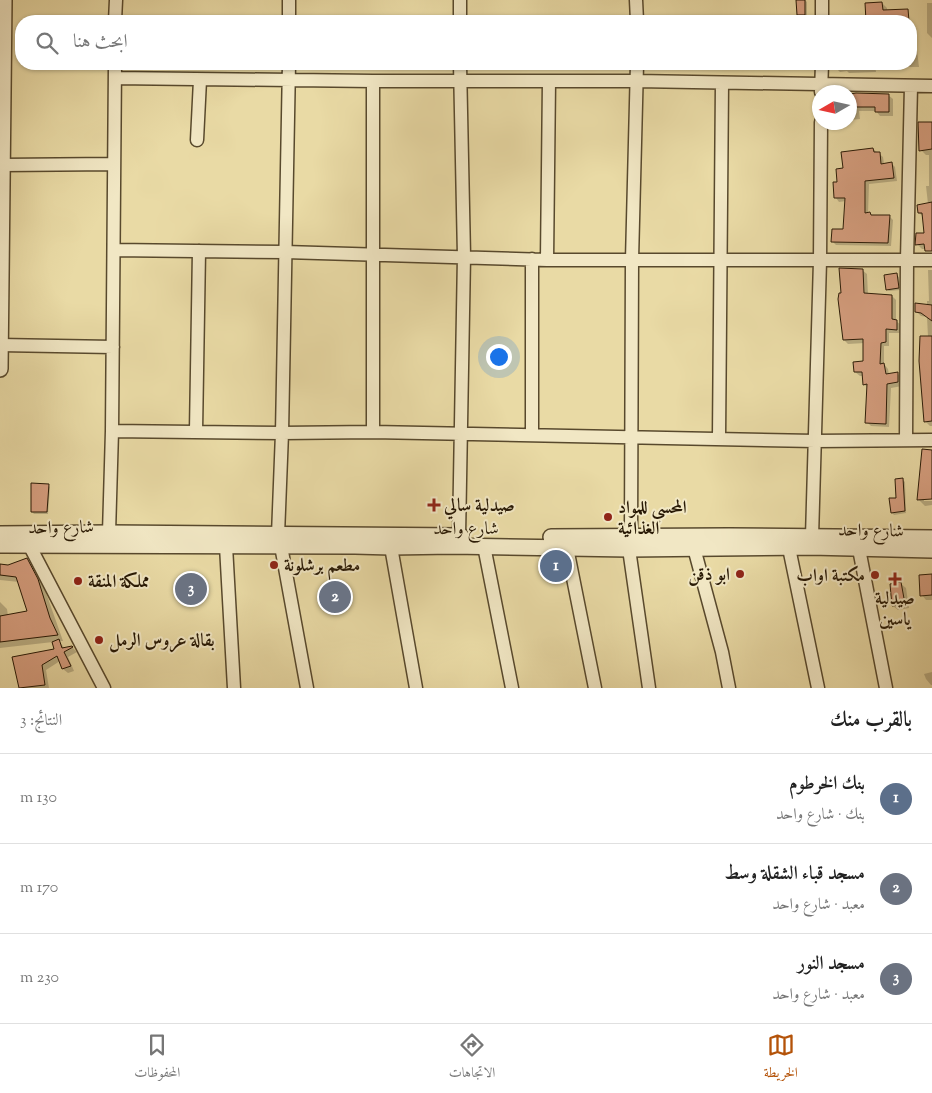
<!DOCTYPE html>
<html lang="ar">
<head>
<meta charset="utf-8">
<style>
  :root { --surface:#fff; --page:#f2f2f2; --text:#222; --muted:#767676; --line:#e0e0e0; --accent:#b45309 }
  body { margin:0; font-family:"Sorts Mill Goudy",Amiri,serif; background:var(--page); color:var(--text); direction:rtl }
  .compass { position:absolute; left:812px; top:85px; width:45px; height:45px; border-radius:50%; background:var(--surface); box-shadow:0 1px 4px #0004; rotate:261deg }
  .you { position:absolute; left:498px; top:356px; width:18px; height:18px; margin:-12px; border:4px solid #fff; border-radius:50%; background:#1a73e8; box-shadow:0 0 0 8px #1a73e833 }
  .badge { display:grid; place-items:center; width:32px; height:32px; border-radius:50%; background:var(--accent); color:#fff; font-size:16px; font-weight:700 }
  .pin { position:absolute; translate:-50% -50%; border:2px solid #fff; box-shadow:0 1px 5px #0006 }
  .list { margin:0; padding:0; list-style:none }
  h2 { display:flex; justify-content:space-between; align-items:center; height:65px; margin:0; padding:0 20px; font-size:21px }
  h2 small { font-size:16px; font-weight:400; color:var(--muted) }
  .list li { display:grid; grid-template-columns:32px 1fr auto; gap:15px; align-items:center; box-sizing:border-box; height:90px; padding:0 20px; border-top:1px solid var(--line) }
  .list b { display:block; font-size:19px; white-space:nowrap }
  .list p { margin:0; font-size:16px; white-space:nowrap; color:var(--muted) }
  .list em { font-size:16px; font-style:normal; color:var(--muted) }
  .icon { flex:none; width:28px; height:28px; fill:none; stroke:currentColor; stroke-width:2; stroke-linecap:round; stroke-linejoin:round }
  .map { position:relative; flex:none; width:932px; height:688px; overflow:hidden; direction:ltr }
  .search { position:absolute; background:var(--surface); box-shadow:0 1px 4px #0004; left:15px; right:15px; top:15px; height:55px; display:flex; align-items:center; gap:12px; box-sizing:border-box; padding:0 18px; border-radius:20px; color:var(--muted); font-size:19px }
  .sheet { height:335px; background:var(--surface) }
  nav { display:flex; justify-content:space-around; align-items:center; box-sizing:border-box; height:70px; border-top:1px solid var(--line); background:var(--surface); font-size:14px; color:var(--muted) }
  nav a { display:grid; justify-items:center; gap:2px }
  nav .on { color:var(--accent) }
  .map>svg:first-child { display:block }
  .shadow { fill:#0003 }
  .building { fill:#d79f80; stroke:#281905 }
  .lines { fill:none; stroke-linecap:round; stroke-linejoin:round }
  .minor-casing { stroke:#58492d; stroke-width:15 }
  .tertiary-casing { stroke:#58492d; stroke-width:18 }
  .minor { stroke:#f1e7c4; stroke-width:12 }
  .tertiary { stroke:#f1e7c4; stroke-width:15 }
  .poi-dot { fill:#8f2418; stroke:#f1e7c4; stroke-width:2 }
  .labels { text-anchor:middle; stroke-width:4; stroke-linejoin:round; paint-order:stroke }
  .poi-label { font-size:18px; font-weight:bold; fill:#281905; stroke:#f1e7c4; text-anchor:start }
  .street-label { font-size:18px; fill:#281905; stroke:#f1e7c4 }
</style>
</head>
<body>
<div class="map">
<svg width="932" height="688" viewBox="0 0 932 688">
  <rect width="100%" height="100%" fill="#e9daa5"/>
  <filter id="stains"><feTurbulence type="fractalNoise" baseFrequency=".004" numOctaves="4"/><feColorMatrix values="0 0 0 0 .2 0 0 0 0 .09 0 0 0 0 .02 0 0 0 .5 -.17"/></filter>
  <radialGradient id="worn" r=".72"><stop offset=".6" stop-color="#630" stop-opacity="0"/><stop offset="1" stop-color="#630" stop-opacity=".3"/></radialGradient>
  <path class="shadow" d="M 805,0 L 807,2 L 807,16 L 800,16 L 798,14 Z
    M 882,3 L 887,8 L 887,11 L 910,21 L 867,21 L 867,5 Z
    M 927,3 L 932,3 L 932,38 L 927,33 Z
    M 911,22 L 914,25 L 919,67 L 910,67 L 906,64 L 911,64 Z
    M 835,64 L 875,64 L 876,72 L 849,73 L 847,71 L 840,72 L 835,67 Z
    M 856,94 L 888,95 L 893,99 L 893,116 L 880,116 L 876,111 L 859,111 L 860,119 L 850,120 L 850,95 Z
    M 932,125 L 932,249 L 922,249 L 917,244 L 925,234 L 924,217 L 919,213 L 928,204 L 926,186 L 929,186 L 929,155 L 926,155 L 921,150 Z
    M 873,149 L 883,157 L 884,164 L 891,163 L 895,167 L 897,181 L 869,184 L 868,214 L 872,216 L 889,216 L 893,220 L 891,246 L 836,245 L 833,242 L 844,231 L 846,201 L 839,202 L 836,198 L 839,183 L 845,169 Z
    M 862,270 L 867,274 L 868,295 L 892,296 L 896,300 L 896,321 L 901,325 L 901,333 L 889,333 L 889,346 L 884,346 L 884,364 L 888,369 L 889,375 L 898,374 L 902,378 L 902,386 L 891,388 L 889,427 L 871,426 L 867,422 L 868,388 L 864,384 L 864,376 L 860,376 L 855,372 L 864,362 L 865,343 L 848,344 L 844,340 Z
    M 928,270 L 932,270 L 932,426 L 930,426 L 925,421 L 928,337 L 927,317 L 921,316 L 917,312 L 927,306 L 927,301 L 929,301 Z
    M 896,275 L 899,277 L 900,290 L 889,291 L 887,289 Z
    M 932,451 L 932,498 L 924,498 L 924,501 L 932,501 L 932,505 L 925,506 L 919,500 Z
    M 903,480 L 905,482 L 906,513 L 894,515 L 892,513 Z
    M 48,485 L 50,487 L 48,514 L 34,514 L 32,512 Z
    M 27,560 L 33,566 L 44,587 L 63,641 L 59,641 L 65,649 L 72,647 L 77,652 L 68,657 L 74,671 L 68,673 L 63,669 L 60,661 L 46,670 L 49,688 L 20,688 L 13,658 L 56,650 L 53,642 L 0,648 L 0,590 L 0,602 L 7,609 L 8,616 L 29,612 L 19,582 L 0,580 L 0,565 L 8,566 Z
    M 932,575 L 932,600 L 926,600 L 922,595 Z
    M 901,584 L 906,588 L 909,608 L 898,610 L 893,606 Z
    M 932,672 L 932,685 L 931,685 L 926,679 L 924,674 Z"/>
  <path class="building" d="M 796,0 L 805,0 L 805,15 L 797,15 Z
    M 882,2 L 883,10 L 908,9 L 909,21 L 866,21 L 865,3 Z
    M 856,93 L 889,94 L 889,112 L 875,112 L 875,107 L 850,107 L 850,94 Z
    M 918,122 L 932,122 L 932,149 L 919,151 Z
    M 873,148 L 874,152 L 880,152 L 881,164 L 892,162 L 894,178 L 865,181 L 865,213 L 870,212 L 871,215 L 890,215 L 888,243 L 831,242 L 832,229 L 843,229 L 845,198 L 834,198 L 833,182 L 837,182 L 836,169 L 843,168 L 841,152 Z
    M 932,202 L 932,251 L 925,251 L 924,244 L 915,245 L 916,233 L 924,233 L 922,213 L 918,213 L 917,205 Z
    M 839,268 L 863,269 L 864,293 L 892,295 L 892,319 L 897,320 L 897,330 L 886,329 L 886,342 L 881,343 L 880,364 L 884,363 L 886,374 L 898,372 L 898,382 L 887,384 L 886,424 L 865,423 L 867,384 L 863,385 L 862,372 L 854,372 L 853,362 L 863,361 L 863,339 L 843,340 L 838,299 L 839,293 L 841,293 Z
    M 897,273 L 899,288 L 886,290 L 884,275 Z
    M 915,303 L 932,305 L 932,321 L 921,313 L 915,312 Z
    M 920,336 L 932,336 L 932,421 L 924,422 L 919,361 Z
    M 922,449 L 932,450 L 932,499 L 917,500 Z
    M 903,478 L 905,511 L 891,513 L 889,498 L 896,498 L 895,479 Z
    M 31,483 L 49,484 L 47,512 L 31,512 Z
    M 27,558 L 38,579 L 50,618 L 58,635 L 0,642 L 0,616 L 27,611 L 16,577 L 0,575 L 0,564 L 8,565 Z
    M 932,574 L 932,595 L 920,596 L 919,575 Z
    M 901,582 L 905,604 L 892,606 L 890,584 Z
    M 59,639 L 62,648 L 72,646 L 73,647 L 64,652 L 71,666 L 62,669 L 57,656 L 42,665 L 45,685 L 19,688 L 12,657 L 54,649 L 52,642 Z"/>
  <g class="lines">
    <g class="minor-casing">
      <path id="minor" d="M 289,0 L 289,21
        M 636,0 L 637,21
        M 115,21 L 116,0
        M 460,21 L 460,0
        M 822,21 L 822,0
        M 115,78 L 373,81 L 637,81 L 932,86
        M 821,92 L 822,64
        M 197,140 L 200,80
        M 2,165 L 114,164
        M 114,250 L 285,252 L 547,260 L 932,260
        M 532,259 L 532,434
        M 547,260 L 549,81
        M 0,345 L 113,347
        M 112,431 L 282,433 L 373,432 L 815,441 L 932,440
        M 196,431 L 199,251
        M 373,432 L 373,81
        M 719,438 L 722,83
        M 906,440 L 907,260 L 911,86
        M 109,533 L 112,431 L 115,64
        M 278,535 L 282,433 L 289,64
        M 459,536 L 464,256 L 460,64
        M 25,537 L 104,688
        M 631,537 L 632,260 L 637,64
        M 812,537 L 820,261 L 821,122
        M 226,546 L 234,688
        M 281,546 L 307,688
        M 484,546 L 512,688
        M 391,547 L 416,688
        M 567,548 L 595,688
        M 694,548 L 722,652 L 729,688
        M 789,548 L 818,688
        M 629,549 L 649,688
        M 859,549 L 886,688"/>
    </g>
    <g class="tertiary-casing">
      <path id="tertiary" d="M 0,369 L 4,0
        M 0,534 L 109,533 L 461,536
        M 551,537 L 729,536 L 932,538
        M 0,545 L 355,546 L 391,547 L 453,546 L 629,549 L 811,547 L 932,550"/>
    </g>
    <use href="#minor" class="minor"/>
    <use href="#tertiary" class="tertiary"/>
  </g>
  <g class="poi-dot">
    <path d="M431.5 497.5h5v5h5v5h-5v5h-5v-5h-5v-5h5z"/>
    <circle cx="608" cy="517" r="5"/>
    <circle cx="274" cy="565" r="5"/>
    <circle cx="740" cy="574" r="5"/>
    <circle cx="875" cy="575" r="5"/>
    <path d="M892.5 571.5h5v5h5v5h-5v5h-5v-5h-5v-5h5z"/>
    <circle cx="78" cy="581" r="5"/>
    <circle cx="99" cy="640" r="5"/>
  </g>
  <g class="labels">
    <g class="poi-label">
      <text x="444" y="511">صيدلية سالي</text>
      <text x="618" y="513">المحسي للمواد<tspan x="618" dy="21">الغذائية</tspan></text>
      <text x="284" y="571">مطعم برشلونة</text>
      <text x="730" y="580" text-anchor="end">ابو ذقن</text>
      <text x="865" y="581" text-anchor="end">مكتبة اواب</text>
      <text x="88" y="587">مملكة المنقة</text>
      <text x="895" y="604" text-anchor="middle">صيدلية<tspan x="895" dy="21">ياسين</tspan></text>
      <text x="109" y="646">بقالة عروس الرمل</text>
    </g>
    <g class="street-label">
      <text transform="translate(61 527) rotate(-1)" y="6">شارع واحد</text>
      <text x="466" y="534">شارع واحد</text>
      <text transform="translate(871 530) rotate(1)" y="6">شارع واحد</text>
    </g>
  </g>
  <rect width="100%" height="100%" filter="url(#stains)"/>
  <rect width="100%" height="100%" fill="url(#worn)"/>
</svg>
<svg class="compass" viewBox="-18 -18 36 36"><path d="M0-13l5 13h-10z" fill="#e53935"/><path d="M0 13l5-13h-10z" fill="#767676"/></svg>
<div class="you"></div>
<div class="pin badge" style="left:556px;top:566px;background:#5c6f8a">1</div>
<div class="pin badge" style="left:335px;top:597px;background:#6b7280">2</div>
<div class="pin badge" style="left:191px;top:589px;background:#6b7280">3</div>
<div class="search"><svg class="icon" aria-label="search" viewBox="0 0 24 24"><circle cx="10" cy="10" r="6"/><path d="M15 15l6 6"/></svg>ابحث هنا</div>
</div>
<section class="sheet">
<h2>بالقرب منك<small>النتائج: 3</small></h2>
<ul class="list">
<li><span class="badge" style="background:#5c6f8a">1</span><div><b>بنك الخرطوم</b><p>بنك · شارع واحد</p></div><em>130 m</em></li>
<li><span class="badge" style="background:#6b7280">2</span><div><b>مسجد قباء الشقلة وسط</b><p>معبد · شارع واحد</p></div><em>170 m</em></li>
<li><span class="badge" style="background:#6b7280">3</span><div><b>مسجد النور</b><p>معبد · شارع واحد</p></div><em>230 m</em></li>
</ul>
</section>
<nav>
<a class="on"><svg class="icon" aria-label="map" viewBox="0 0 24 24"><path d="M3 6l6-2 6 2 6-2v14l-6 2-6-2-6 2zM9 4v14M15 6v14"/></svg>الخريطة</a>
<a><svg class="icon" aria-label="directions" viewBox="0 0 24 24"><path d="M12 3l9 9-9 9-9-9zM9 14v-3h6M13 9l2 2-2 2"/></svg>الاتجاهات</a>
<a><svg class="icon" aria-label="saved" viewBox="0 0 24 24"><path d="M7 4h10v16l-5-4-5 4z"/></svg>المحفوظات</a>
</nav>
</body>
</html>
